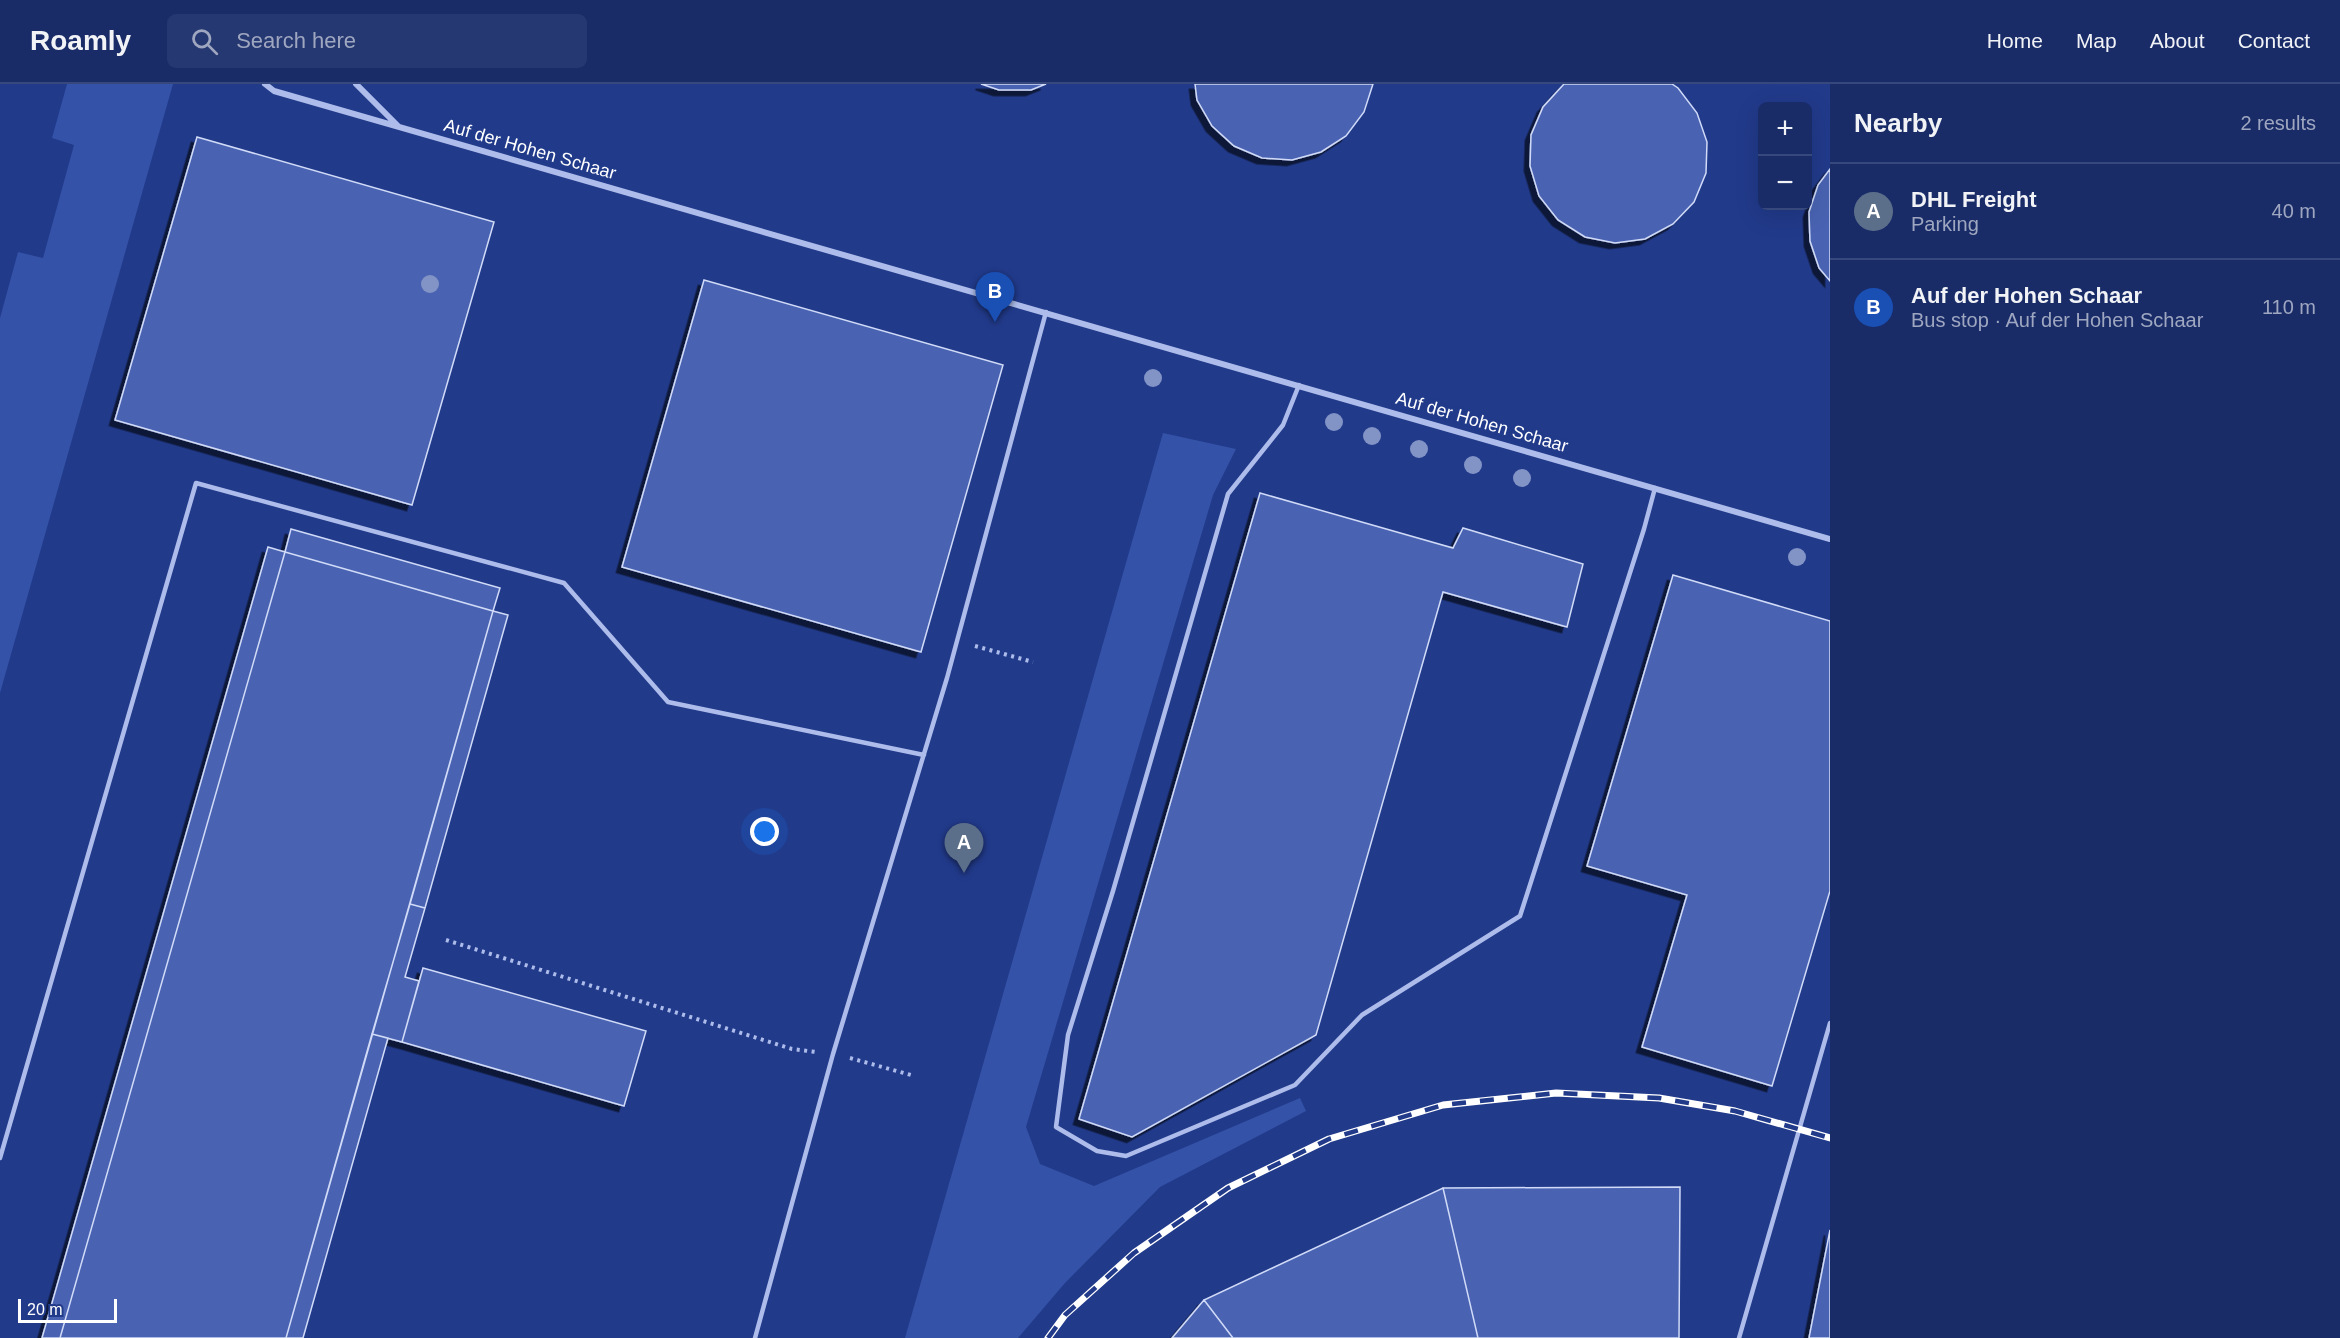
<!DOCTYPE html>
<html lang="en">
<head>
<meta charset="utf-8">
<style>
  :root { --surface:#192c68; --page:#263871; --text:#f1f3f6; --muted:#9fa7c0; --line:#37487c; --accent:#e797bd }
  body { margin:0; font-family:Helvetica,sans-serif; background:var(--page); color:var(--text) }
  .controls { position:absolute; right:18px; top:18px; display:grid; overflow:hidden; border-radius:9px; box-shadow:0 6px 24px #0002 }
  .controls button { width:54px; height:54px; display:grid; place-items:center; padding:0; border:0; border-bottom:2px solid var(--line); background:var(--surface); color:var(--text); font:30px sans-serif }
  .scale { position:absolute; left:18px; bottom:15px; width:99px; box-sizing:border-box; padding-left:6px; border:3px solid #fff; border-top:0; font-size:16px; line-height:21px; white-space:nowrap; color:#fff; -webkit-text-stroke:4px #213a8a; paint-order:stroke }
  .you { position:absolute; left:765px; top:748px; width:21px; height:21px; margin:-15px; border:4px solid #fff; border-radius:50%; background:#1a73e8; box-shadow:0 0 0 9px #1a73e833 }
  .badge { display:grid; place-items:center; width:39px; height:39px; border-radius:50%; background:var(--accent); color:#fff; font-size:20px; font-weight:700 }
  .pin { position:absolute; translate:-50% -50px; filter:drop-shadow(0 2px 3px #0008) }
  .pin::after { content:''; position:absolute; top:32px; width:21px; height:18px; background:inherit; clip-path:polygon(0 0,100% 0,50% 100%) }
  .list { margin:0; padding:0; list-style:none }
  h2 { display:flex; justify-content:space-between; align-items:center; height:78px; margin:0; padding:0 24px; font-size:26px }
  h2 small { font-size:20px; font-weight:400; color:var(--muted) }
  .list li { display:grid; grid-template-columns:39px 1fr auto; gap:18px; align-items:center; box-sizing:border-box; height:96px; padding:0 24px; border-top:2px solid var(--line) }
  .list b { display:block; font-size:22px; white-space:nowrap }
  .list p { margin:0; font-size:20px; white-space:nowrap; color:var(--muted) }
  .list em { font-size:20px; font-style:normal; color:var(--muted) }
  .icon { flex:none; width:33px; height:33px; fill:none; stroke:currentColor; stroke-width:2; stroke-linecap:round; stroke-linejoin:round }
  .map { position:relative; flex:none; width:1830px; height:1254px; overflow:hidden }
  header { display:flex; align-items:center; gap:36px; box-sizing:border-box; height:84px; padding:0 30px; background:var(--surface); border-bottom:2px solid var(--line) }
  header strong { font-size:28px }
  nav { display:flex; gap:33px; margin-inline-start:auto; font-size:21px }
  .search { width:420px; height:54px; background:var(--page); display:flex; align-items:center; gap:15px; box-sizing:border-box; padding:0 21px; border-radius:9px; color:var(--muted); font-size:22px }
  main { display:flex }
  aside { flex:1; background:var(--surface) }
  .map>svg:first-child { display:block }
  .green { fill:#3452a7 }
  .building { fill:#4963b2; stroke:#d1dbf8; stroke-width:1.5; filter:url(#shadow) }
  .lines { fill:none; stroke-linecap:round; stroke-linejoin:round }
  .path { stroke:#adbceb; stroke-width:4; stroke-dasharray:3 4.5; stroke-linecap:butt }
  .lane { stroke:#adbceb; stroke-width:4.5 }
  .street { stroke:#adbceb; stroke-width:6 }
  .rail-casing { stroke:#fff; stroke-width:7 }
  .rail { stroke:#213a8a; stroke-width:4.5; stroke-dasharray:14; stroke-linecap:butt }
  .tree { fill:#8293c6 }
  .labels { text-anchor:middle; stroke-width:6; stroke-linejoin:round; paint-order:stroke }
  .street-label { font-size:18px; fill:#fff; stroke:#213a8a }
</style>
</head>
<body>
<header>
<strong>Roamly</strong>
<div class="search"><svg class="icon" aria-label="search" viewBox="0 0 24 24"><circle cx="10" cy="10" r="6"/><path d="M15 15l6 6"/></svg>Search here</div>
<nav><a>Home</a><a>Map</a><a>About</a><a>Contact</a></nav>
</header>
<main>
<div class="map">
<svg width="1830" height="1254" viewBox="0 0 1830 1254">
  <defs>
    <filter id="shadow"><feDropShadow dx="-5.5" dy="5.5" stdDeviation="0" flood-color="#0009"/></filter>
  </defs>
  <rect width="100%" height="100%" fill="#213a8a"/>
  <path class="green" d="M 67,0 L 173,0 L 0,609 L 0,234 L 18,168 L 43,174 L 74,61 L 52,54 Z
    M 1163,349 L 1236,365 L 1213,411 L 1026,1043 L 1040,1080 L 1094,1102 L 1300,1014 L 1306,1027 L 1160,1103 L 1065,1199 L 1018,1254 L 905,1254 Z"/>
  <path class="building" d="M 981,0 L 1046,0 L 1031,6 L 999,6 Z
    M 1195,0 L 1373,0 L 1364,28 L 1346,52 L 1321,68 L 1292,76 L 1262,74 L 1234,62 L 1212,42 L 1197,16 Z
    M 1564,0 L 1672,0 L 1678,4 L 1697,29 L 1707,58 L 1706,89 L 1694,118 L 1673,140 L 1645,155 L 1615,159 L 1585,153 L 1558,136 L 1539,112 L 1530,82 L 1531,51 L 1543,23 Z
    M 197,53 L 494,138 L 412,421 L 115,336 Z
    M 1830,85 L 1830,197 L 1819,184 L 1810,157 L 1809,128 L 1818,101 Z
    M 704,196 L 1003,281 L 921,568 L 622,483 Z
    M 1260,409 L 1453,464 L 1463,444 L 1583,480 L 1567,543 L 1443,508 L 1316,951 L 1132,1053 L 1079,1035 Z
    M 291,445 L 500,504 L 493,527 L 285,468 Z
    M 268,463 L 285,468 L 60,1254 L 42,1254 Z
    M 285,468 L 493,527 L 286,1254 L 60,1254 Z
    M 1673,491 L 1830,537 L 1830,807 L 1772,1002 L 1642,963 L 1687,811 L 1587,782 Z
    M 493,527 L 508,531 L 425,824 L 410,820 Z
    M 410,820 L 425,824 L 405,893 L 419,897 L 402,958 L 372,950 Z
    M 423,884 L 646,947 L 624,1022 L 402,958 Z
    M 372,950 L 388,954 L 303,1254 L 286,1254 Z
    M 1680,1103 L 1679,1254 L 1478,1254 L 1443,1104 Z
    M 1443,1104 L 1478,1254 L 1233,1254 L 1204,1216 Z
    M 1830,1146 L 1830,1254 L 1809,1254 Z
    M 1204,1216 L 1233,1254 L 1172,1254 Z"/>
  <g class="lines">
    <path class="path" d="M 975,562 L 1033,578
      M 446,856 L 792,965 L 816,968
      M 850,974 L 911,991"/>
    <path class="lane" d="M 1299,301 L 1283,341 L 1228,410 L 1113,807 L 1068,951 L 1056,1043 L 1097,1067 L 1126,1072 L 1295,1001 L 1362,931 L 1520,832 L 1644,445 L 1655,404
      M 0,1074 L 196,399 L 564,499 L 668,618 L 924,671
      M 755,1254 L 833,970 L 947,594 L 1046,228
      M 1739,1254 L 1830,939"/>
    <path class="street" d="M 265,0 L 274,7 L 1830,455
      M 356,0 L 398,42"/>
    <g class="rail-casing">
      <path id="rail" d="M 1048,1254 L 1065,1231 L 1134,1169 L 1228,1104 L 1329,1055 L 1443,1021 L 1556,1009 L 1659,1014 L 1735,1027 L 1830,1054"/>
    </g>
    <use href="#rail" class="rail"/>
  </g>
  <g class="tree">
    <circle cx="430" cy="200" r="9"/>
    <circle cx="1153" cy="294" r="9"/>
    <circle cx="1334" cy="338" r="9"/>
    <circle cx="1372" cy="352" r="9"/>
    <circle cx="1419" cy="365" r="9"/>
    <circle cx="1473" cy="381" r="9"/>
    <circle cx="1522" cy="394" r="9"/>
    <circle cx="1797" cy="473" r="9"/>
  </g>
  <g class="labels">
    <g class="street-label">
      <text transform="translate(530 65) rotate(16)" y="6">Auf der Hohen Schaar</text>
      <text transform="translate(1482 338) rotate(16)" y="6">Auf der Hohen Schaar</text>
    </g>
  </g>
</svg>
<div class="controls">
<button>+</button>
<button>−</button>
</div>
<div class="scale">20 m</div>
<div class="you"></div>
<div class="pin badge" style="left:964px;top:789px;background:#5c6f8a">A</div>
<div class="pin badge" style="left:995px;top:238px;background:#1a4fb4">B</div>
</div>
<aside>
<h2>Nearby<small>2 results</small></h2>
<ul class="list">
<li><span class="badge" style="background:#5c6f8a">A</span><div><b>DHL Freight</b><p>Parking</p></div><em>40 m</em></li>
<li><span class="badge" style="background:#1a4fb4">B</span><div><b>Auf der Hohen Schaar</b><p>Bus stop · Auf der Hohen Schaar</p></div><em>110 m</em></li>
</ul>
</aside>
</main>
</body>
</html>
